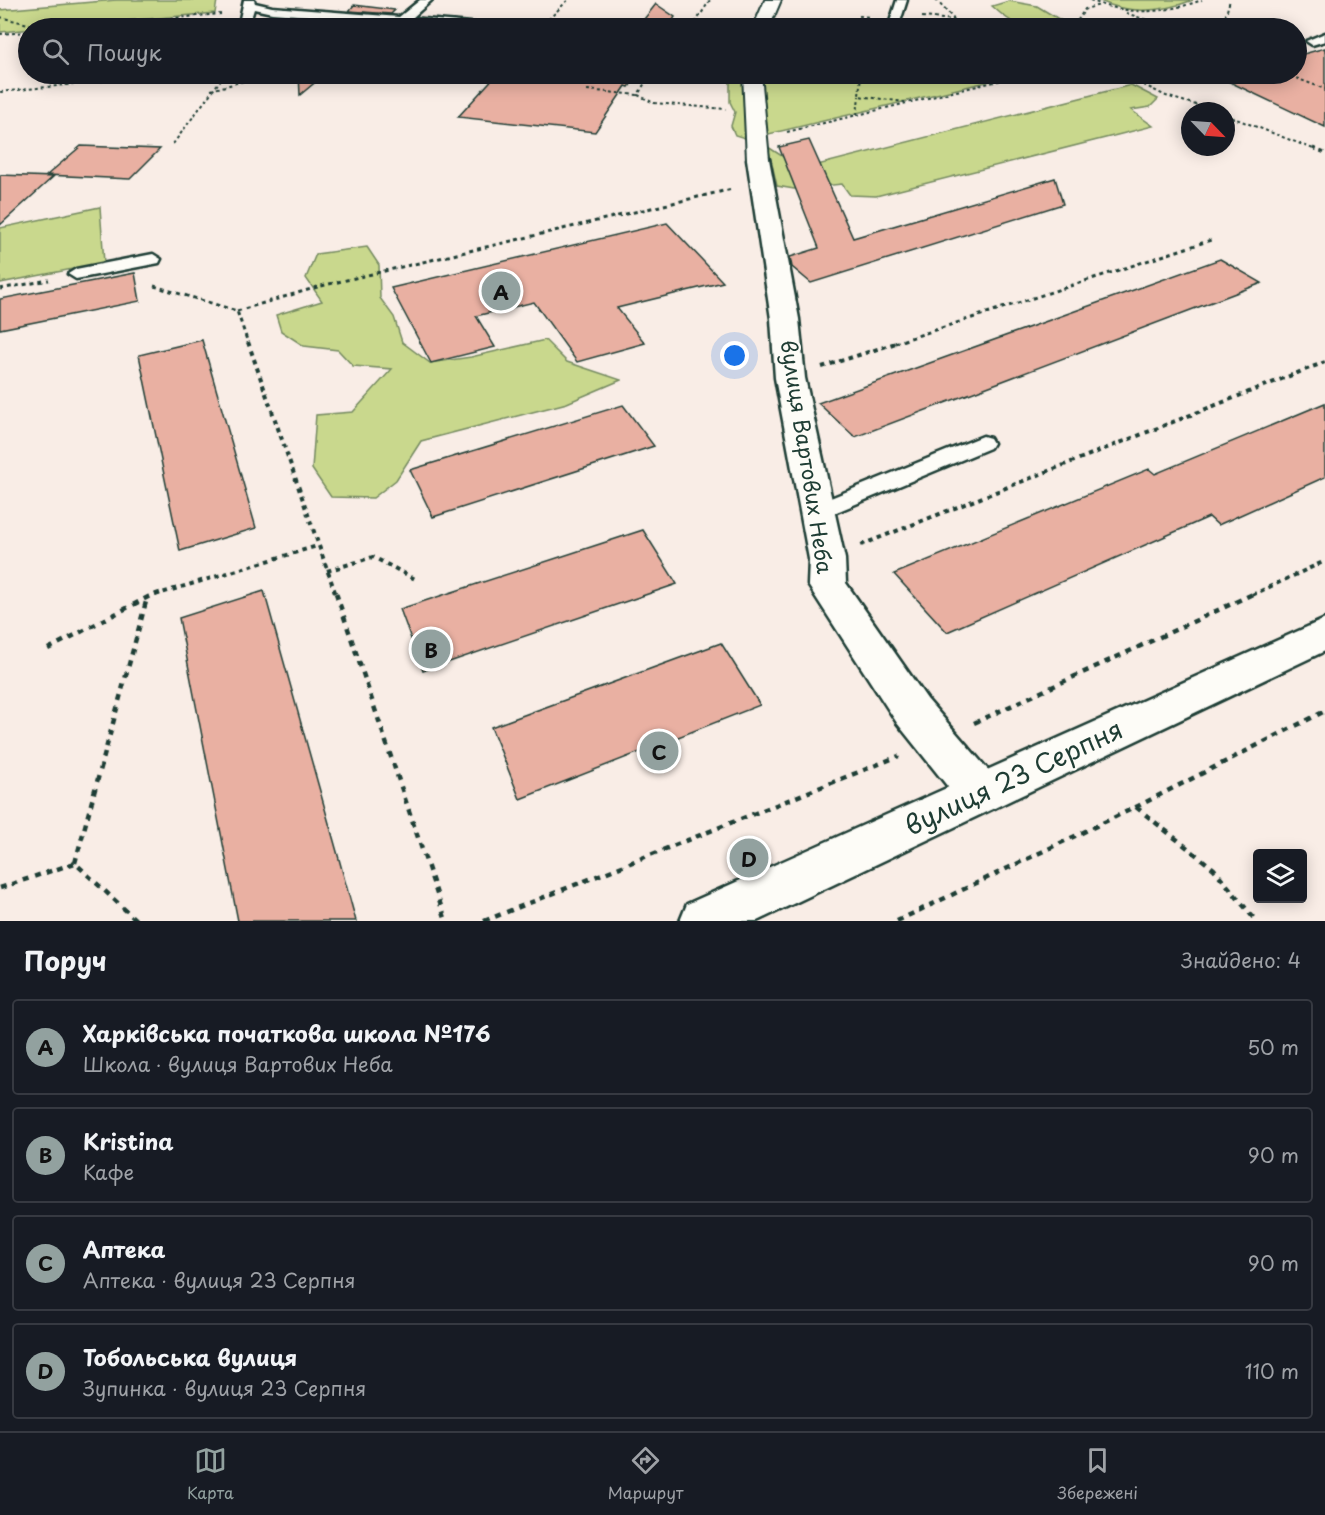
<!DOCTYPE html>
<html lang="uk">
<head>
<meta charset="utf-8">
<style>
  :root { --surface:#171b24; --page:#242831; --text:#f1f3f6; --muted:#9ea1a6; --line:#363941; --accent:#92a19f }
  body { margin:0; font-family:"Playpen Sans",sans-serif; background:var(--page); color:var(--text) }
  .controls { position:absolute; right:18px; bottom:18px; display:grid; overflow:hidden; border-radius:6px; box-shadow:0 3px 15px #0003 }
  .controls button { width:54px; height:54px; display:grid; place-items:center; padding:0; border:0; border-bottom:2px solid var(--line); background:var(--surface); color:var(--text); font:30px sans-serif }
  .compass { position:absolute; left:1181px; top:102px; width:54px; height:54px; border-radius:50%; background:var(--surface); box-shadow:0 3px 15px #0003; rotate:115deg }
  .you { position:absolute; left:735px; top:356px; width:21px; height:21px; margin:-15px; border:4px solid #fff; border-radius:50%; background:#1a73e8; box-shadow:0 0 0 9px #1a73e833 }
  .badge { display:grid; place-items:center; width:39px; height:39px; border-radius:50%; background:var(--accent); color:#111; font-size:20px; font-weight:700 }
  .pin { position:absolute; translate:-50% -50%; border:3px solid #fff; box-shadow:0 2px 6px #0006 }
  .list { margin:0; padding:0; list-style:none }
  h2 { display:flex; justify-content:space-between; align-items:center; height:78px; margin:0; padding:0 24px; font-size:26px }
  h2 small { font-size:20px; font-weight:400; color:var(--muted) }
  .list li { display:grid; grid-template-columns:39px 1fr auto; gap:18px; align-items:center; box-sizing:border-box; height:96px; margin:0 12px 12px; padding:0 12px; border:2px solid var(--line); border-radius:6px }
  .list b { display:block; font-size:22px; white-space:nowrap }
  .list p { margin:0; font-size:20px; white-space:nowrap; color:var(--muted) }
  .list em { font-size:20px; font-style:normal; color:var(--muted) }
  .icon { flex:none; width:33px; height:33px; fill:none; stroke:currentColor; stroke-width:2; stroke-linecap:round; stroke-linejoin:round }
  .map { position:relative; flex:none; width:1325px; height:921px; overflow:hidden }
  .search { position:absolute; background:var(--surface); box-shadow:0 3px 15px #0003; left:18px; right:18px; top:18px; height:66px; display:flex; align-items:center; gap:15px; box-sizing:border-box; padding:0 21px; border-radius:33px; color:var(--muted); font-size:22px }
  .sheet { height:510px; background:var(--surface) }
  nav { display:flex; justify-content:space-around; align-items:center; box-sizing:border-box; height:84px; border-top:2px solid var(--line); background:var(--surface); font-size:16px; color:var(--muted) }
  nav a { display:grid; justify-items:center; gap:3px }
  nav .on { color:var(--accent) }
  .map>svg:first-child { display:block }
  .green { fill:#c9d88d; stroke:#748a60; stroke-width:1.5 }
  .building { fill:#e9b0a2; stroke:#1f3d34; stroke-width:1.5 }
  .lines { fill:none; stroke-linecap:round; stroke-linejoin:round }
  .service-casing { stroke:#1f3d34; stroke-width:5 }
  .pedestrian-casing { stroke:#1f3d34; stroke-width:4 }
  .minor-casing { stroke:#1f3d34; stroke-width:5 }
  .tertiary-casing { stroke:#1f3d34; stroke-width:5 }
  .path-far3 { stroke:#1f3d34; stroke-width:2; stroke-dasharray:3 3; stroke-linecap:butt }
  .path-far2 { stroke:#1f3d34; stroke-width:3; stroke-dasharray:4 4; stroke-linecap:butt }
  .path-far1 { stroke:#1f3d34; stroke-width:4; stroke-dasharray:4.5 4.5; stroke-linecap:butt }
  .path { stroke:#1f3d34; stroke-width:4.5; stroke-dasharray:6 6; stroke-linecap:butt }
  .service { fill:#fdfcf7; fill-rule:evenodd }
  .pedestrian { fill:#fdfcf7; fill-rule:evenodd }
  .minor { fill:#fdfcf7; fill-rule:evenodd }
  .tertiary { fill:#fdfcf7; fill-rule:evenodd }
  .labels { text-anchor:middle; stroke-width:4.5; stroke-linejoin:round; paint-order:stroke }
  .street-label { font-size:21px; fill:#1f3d34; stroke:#fdfcf7 }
  .near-street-label { font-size:26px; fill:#1f3d34; stroke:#fdfcf7 }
</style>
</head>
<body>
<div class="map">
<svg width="1325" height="921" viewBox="0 0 1325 921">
  <rect width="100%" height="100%" fill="#f9ede6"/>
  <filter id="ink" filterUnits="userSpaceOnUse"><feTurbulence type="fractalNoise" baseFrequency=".0167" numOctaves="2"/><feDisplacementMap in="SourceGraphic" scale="12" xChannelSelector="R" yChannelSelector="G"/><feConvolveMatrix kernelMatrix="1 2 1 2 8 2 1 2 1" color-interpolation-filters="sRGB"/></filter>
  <g filter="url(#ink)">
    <path class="green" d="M 116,0 L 217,0 L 215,13 L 0,32 L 0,10 Z
      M 1098,0 L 1193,0 C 1162,12 1129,15 1098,0 Z
      M 1009,1 L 1037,6 L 1062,21 L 1055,28 C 1023,29 1016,28 992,6 Z
      M 730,74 L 900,74 L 917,78 L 921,74 L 1020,74 L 748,139 L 735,135 L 731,126 L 735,112 L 730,102 Z
      M 1131,85 L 1158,99 L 1150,107 L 1131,110 L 1153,126 L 876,196 L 850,195 L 842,184 L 794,189 L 777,186 L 768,147 L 802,169 Z
      M 100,207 L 104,263 L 0,283 L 0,228 Z
      M 367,247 L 379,265 L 380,298 L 394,317 L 402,342 L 430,363 L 471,357 L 545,340 L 567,362 L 621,380 L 567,403 L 421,441 L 396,480 L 373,498 L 331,497 L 312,469 L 316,415 L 353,412 L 392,369 L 353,366 L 338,350 L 304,346 L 281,331 L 276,315 L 322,301 L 306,278 L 316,254 Z"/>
    <path class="building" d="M 656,4 L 675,17 L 668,28 L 637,28 Z
      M 354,5 L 395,10 L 391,14 L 349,11 Z
      M 338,21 L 379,24 L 376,26 L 380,26 L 378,28 L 330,28 Z
      M 1325,48 L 1325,127 L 1219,77 L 1231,74 L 1296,74 L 1296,56 Z
      M 299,74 L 325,74 L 300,95 Z
      M 497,74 L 638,74 L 629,87 L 626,86 L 595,132 L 458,117 Z
      M 809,140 L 853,238 L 1055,178 L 1063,204 L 811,283 L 792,267 L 790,257 L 819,248 L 779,147 Z
      M 81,146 L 160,149 L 130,179 L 47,175 Z
      M 0,175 L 53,177 L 0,225 Z
      M 667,223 L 723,282 L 617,308 L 645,343 L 577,362 L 534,302 L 476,316 L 495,347 L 431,363 L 391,288 Z
      M 1220,259 L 1262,283 L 855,437 L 818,403 Z
      M 135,273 L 140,301 L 0,329 L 0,299 Z
      M 202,340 L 256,528 L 180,551 L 139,355 Z
      M 1325,403 L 1325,477 L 1218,525 L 1209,517 L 947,632 L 894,574 L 1149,469 L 1155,474 Z
      M 623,405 L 654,446 L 433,517 L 410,470 Z
      M 643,530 L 677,584 L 423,671 L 400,609 Z
      M 264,591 L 339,859 L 356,921 L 238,921 L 179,618 Z
      M 721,643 L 760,705 L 520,799 L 491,727 Z"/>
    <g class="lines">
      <g class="service-casing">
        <path id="service" d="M 244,0 L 254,0 L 255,3 L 272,7 L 399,17 L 420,0 L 432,0 L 412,18 L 494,25 L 500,28 L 458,28 L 272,13 L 254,9 L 248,28 L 238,28 Z
          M 897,0 L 907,0 L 898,28 L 888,28 Z
          M 1325,33 L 1325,41 L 1312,45 L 1306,41 Z
          M 153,254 L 161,259 L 159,263 L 76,279 L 68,274 L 76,269 Z
          M 983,436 L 990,438 L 993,443 L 990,448 L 827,516 L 819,519 L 811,516 L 808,511 L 811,506 Z"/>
      </g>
      <g class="pedestrian-casing">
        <path id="pedestrian" d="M 765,0 L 781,0 L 769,28 L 753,28 Z
          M 743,74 L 761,74 L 769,159 L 766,164 L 750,164 L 747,159 Z"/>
      </g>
      <g class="minor-casing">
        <path id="minor" d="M 758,152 L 766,154 L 769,159 L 799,319 L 805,378 L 845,559 L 846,583 L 927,699 L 996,779 L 1002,793 L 996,807 L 980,813 L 964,807 L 897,723 L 808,585 L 809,559 L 775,378 L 771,319 L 747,159 L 750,154 Z"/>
      </g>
      <g class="tertiary-casing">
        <path id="tertiary" d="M 1325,619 L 1325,651 L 757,921 L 680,921 L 687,904 Z"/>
      </g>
      <path class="path-far3" d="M 936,0 L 962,28
        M 1090,0 C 1128,16 1163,14 1202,0
        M 1126,13 L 1170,28
        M 859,16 L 870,17
        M 0,17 L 44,28
        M 922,17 L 954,20
        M 919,27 L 932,28
        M 63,28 L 221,14
        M 540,28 L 568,0
        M 692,28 L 710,0
        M 1069,28 L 1074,26 L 1085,9 L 1100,5
        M 1081,28 L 1110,23 L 1155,23
        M 1222,28 L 1230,0
        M 0,34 L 28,32
        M 352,74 L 415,78 L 430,74
        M 650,74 L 638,95 L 654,103 L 726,109
        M 861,74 L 859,96 L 905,102
        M 1122,74 L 1166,96 L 1216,111
        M 1285,74 L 1325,89
        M 211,90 L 269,74
        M 587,90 L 638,95
        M 0,92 L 168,74
        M 857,115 L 859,96
        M 1226,115 L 1316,150
        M 787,132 L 1027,74
        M 173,144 L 225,74"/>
      <path class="path-far2" d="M 1313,148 L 1325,153
        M 154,286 L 237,311 L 248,343
        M 0,289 L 49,280
        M 237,311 L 321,286 L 732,189
        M 895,343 L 1211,240"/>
      <path class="path-far1" d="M 248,342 L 336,595
        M 822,367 L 899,342
        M 861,545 L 1325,362
        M 327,571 L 373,557 L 417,580
        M 155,595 L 317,546
        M 1252,595 L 1325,561"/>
      <path class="path" d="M 336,593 L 446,921
        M 48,649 L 148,597 L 160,593
        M 974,723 L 1255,593
        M 1136,807 L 1214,869 L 1256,921
        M 75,863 L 147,598
        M 0,888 L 75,863 L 137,921
        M 484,921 L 899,756
        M 897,921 L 1136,807 L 1325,711"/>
      <use href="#service" class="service"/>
      <use href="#pedestrian" class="pedestrian"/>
      <use href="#minor" class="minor"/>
      <use href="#tertiary" class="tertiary"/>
    </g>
  </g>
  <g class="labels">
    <g class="street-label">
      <text transform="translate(806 457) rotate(81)" y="7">вулиця Вартових Неба</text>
    </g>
    <g class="near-street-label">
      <text transform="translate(1014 778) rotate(-25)" y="9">вулиця 23 Серпня</text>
    </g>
  </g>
</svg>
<div class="controls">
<button><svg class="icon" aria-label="layers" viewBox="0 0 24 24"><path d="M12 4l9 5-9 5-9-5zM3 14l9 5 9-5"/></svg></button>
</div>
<svg class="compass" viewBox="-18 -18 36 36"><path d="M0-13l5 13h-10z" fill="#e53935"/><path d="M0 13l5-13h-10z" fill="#9ea1a6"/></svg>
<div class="you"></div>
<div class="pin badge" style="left:501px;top:291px">A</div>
<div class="pin badge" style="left:431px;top:649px">B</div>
<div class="pin badge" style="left:659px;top:751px">C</div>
<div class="pin badge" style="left:749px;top:858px">D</div>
<div class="search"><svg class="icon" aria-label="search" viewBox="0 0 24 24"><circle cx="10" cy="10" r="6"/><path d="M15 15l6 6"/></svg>Пошук</div>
</div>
<section class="sheet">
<h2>Поруч<small>Знайдено: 4</small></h2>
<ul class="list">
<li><span class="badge">A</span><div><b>Харківська початкова школа №176</b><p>Школа · вулиця Вартових Неба</p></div><em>50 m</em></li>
<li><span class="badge">B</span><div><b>Kristina</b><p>Кафе</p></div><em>90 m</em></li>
<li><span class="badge">C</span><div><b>Аптека</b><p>Аптека · вулиця 23 Серпня</p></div><em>90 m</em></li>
<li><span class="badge">D</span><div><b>Тобольська вулиця</b><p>Зупинка · вулиця 23 Серпня</p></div><em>110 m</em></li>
</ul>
</section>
<nav>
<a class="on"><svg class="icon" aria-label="map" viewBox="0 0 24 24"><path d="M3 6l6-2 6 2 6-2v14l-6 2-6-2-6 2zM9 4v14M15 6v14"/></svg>Карта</a>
<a><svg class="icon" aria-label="directions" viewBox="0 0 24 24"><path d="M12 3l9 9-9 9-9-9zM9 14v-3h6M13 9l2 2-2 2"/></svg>Маршрут</a>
<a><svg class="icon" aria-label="saved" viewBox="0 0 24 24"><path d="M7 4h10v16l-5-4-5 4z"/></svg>Збережені</a>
</nav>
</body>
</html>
